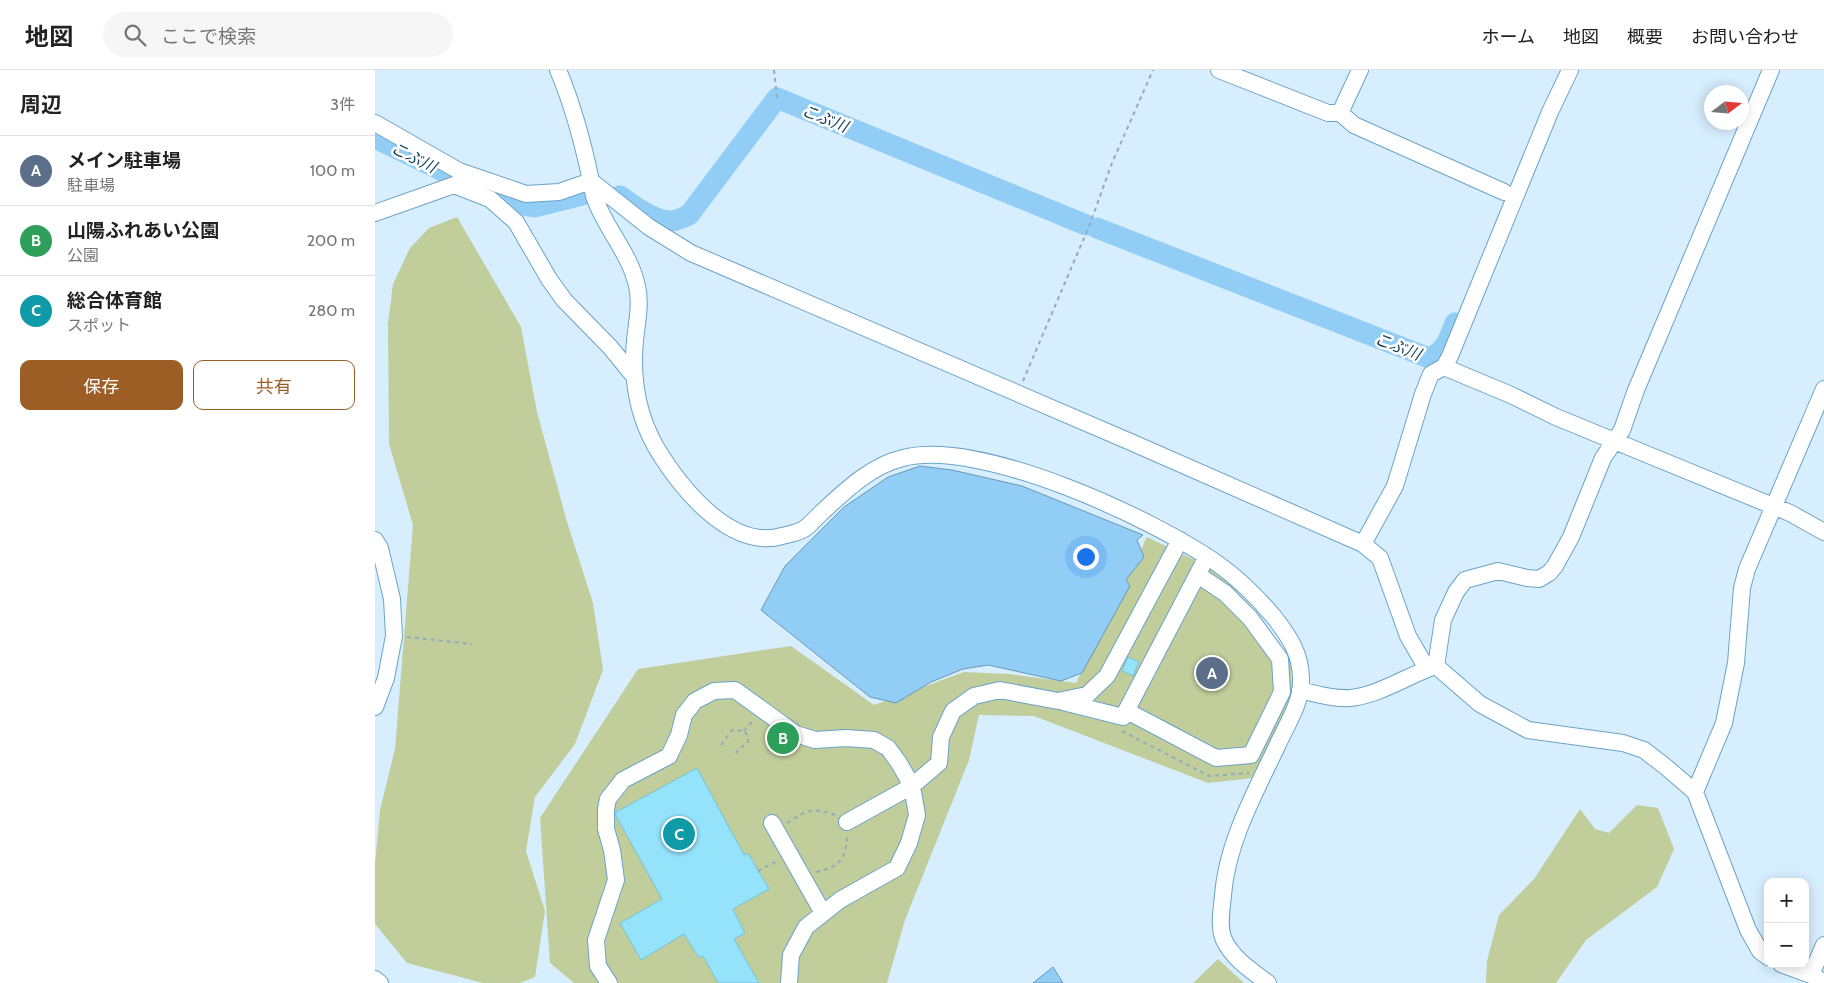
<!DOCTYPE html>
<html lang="ja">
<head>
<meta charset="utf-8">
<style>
  :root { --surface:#fff; --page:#f6f6f6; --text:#222; --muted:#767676; --line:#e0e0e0; --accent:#9d5e26 }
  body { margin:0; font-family:Cabin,"Noto Sans JP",sans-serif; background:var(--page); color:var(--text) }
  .controls { position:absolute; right:15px; bottom:15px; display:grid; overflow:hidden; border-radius:10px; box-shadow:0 2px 12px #0003 }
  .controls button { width:45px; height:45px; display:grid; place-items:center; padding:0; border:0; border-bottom:1px solid var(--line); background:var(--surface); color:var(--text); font:25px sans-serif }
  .compass { position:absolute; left:1329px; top:15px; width:45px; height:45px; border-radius:50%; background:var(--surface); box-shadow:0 2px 12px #0003; rotate:74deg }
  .you { position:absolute; left:710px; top:486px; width:18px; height:18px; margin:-12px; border:4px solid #fff; border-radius:50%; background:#1a73e8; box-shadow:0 0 0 8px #1a73e833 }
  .badge { display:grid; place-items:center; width:32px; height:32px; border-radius:50%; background:var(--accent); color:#fff; font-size:16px; font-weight:700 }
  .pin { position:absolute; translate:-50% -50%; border:2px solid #fff; box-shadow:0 1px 5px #0006 }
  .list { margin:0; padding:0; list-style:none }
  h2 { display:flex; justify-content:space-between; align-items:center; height:65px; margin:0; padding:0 20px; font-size:21px }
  h2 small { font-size:16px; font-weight:400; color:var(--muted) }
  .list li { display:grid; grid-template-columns:32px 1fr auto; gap:15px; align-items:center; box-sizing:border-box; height:70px; padding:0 20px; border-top:1px solid var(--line) }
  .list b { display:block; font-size:19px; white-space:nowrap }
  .list p { margin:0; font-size:16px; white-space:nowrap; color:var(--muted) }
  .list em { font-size:16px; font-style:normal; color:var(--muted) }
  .actions { display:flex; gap:10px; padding:15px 20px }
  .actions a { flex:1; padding:11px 0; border:1px solid var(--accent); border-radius:10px; text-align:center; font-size:18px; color:var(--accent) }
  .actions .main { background:var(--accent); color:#fff }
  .icon { flex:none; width:28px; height:28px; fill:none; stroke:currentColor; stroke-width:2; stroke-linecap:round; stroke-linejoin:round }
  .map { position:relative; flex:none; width:1449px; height:913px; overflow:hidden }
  header { display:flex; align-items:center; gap:30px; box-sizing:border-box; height:70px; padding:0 25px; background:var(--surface); border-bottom:1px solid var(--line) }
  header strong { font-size:24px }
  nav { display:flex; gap:28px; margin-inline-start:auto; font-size:18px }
  .search { width:350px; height:45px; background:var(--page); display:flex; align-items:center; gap:12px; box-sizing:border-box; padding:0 18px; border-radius:28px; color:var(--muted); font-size:19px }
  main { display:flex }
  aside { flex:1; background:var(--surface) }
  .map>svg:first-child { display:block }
  .green { fill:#c1cd9b }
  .water { fill:#92cdf5; stroke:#6898b9 }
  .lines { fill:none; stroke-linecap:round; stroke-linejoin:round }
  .river { stroke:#92cdf5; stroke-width:21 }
  .building { fill:#95e3fb; stroke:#76c2d8 }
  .minor-casing { stroke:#6aa3c9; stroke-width:18 }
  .path { stroke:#94abbb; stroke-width:2; stroke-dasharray:4 4; stroke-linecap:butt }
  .minor { stroke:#fff; stroke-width:16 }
  .labels { text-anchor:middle; stroke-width:5; stroke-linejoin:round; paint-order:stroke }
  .water-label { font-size:16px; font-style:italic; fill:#103f5a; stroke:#fff }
</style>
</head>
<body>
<header>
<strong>地図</strong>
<div class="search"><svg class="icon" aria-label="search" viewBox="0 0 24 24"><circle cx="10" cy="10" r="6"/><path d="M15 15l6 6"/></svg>ここで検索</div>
<nav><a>ホーム</a><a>地図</a><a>概要</a><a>お問い合わせ</a></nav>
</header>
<main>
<aside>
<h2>周辺<small>3件</small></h2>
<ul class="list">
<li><span class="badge" style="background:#5c6f8a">A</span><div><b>メイン駐車場</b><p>駐車場</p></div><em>100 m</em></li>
<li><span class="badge" style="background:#2e9e5b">B</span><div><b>山陽ふれあい公園</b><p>公園</p></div><em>200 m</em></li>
<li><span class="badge" style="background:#0f9aa8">C</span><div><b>総合体育館</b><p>スポット</p></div><em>280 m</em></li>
</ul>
<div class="actions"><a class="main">保存</a><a>共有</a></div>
</aside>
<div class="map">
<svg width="1449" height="913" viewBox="0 0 1449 913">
  <rect width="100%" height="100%" fill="#d7eefe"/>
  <path class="green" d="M 82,147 L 146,257 L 162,342 L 192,452 L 218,533 L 228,600 L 200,674 L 160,727 L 151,781 L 170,841 L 160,907 L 145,913 L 108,913 L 32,893 L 0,854 L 0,794 L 5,740 L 20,679 L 38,455 L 14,374 L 13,254 L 18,214 L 35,178 L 54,158 Z
    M 772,467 L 826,493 L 850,509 L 884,544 L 916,593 L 917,628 L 878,708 L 833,713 L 659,646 L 604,645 L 594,690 L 530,850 L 512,913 L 199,913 L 175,893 L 165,748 L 263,599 L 416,576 L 499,635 L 589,602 L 634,604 L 701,613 Z
    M 1262,735 L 1283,738 L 1299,779 L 1282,817 L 1211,870 L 1181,913 L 1111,913 L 1112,891 L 1124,845 L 1159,809 L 1205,739 L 1220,759 L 1234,763 Z
    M 843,889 L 869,913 L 818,913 Z"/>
  <path class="water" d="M 545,396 L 577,400 L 647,416 L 768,465 L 762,470 L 769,487 L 751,510 L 755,516 L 707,603 L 686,611 L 613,595 L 588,599 L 556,612 L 521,633 L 495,627 L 386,540 L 410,496 L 469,437 L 513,407 Z
    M 678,897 L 688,913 L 658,913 Z"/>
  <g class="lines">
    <path class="river" d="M 0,68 L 78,106
      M 97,114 L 142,134 L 159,137 L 211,124
      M 245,126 C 257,135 279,151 295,151 C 302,151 308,147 314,145 L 402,28 L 711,155
      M 722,158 L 1054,288 C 1071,281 1074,269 1080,253"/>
  </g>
  <path class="building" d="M 753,587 L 764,592 L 758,606 L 747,601 Z
    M 322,698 L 369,785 L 373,783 L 394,819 L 358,839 L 370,863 L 359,869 L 384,913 L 343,913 L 328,886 L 324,888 L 309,864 L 266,890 L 245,853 L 287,829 L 241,746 L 241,742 Z"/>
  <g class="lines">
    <g class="minor-casing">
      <path id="minor" d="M 183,0 C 198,35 208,73 216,111 C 217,116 218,121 219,126 C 229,157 255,183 262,216 C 266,233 262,252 260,270 C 256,312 263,351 287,387 C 311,424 358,480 407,466 C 414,464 423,463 429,459 C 435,455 441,448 446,443 C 470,421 495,396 528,388 C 606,368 779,449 843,494 C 864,509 883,528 899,547 C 914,566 926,584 926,609 C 927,632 912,654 903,674 C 881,721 852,772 848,825 C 847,838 843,857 849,870 C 858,889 877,901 893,913
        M 844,0 L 953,43 L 965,43 L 979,55 L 1129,122
        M 965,43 L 985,0
        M 0,53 L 84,101 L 151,124 L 184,122 L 216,111
        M 216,111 L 274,157 L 316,183 L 758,373 L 988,474 L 1005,488 L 1033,566 L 1052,599
        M 0,143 L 79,115 L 115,129 L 141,152 L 174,209 L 189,230 L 235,277 L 258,305
        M 1069,297 L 1136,325 L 1181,347 L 1415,443 L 1449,462
        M 0,470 L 5,478 L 17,529 L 19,566 L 11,608 L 0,637
        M 988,474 L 1020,416 L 1048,324 L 1056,304 L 1069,297 L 1075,286 L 1175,42 L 1195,0
        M 1061,596 L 1068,550 L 1081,522 L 1090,510 L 1123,501 L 1152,508 L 1164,509 L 1174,503 L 1180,496 L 1196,467 L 1228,388 L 1247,360 L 1261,320 L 1396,0
        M 1061,596 L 1105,634 L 1153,660 L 1248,673 L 1269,680 L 1291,697 L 1320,722 L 1373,860 L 1385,881 L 1393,887
        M 925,620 C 941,624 958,629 975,628 C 1005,625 1033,605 1061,596
        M 688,632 L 748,647 L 827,496
        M 752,641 L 841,688 L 876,685 L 907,622 L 905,589 L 875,548 L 850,523 L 823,505
        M 1320,722 L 1349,653 L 1361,593 L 1367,518 L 1372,499 L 1449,319
        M 472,752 L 537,716 L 564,693 L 566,667 L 578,641 L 599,626 L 625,620 L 683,631 L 712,625 L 732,606 L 805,470
        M 397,753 L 448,843
        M 1406,894 L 1436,905 L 1449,912
        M 1436,905 L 1449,875
        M 0,909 L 5,913
        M 234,913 L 223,896 L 221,870 L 241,810 L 237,780 L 231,759 L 231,739 L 233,729 L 248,710 L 294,686 L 304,665 L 309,645 L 320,631 L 339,621 L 360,620 L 421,664 L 440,670 L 471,668 L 499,670 L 513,678 L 524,693 L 537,716 L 542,745 L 534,773 L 522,798 L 465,830 L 431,857 L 416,885 L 414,913"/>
    </g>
    <path class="path" d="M 399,0 L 402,28
      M 648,311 L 715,154 L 737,93 L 778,0
      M 32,567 L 97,574
      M 369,661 L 379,649
      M 747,661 L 834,706 L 874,703
      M 346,675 L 357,660 L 369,661 L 373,666 L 373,672 L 363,680 L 360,685
      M 412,753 C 432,740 437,737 460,745
      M 383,801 L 402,791
      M 441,802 C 467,796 469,790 473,765"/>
    <use href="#minor" class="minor"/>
  </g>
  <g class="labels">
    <g class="water-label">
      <text transform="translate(450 48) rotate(22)" y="6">こぶ川</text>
      <text transform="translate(39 87) rotate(26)" y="6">こぶ川</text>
      <text transform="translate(1023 276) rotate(21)" y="6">こぶ川</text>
    </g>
  </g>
</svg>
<div class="controls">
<button>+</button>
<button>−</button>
</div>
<svg class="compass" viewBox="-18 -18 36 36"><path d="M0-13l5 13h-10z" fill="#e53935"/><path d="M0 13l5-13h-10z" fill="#767676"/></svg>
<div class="you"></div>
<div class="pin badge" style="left:837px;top:603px;background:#5c6f8a">A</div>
<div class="pin badge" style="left:408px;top:668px;background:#2e9e5b">B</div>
<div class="pin badge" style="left:304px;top:764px;background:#0f9aa8">C</div>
</div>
</main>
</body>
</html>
